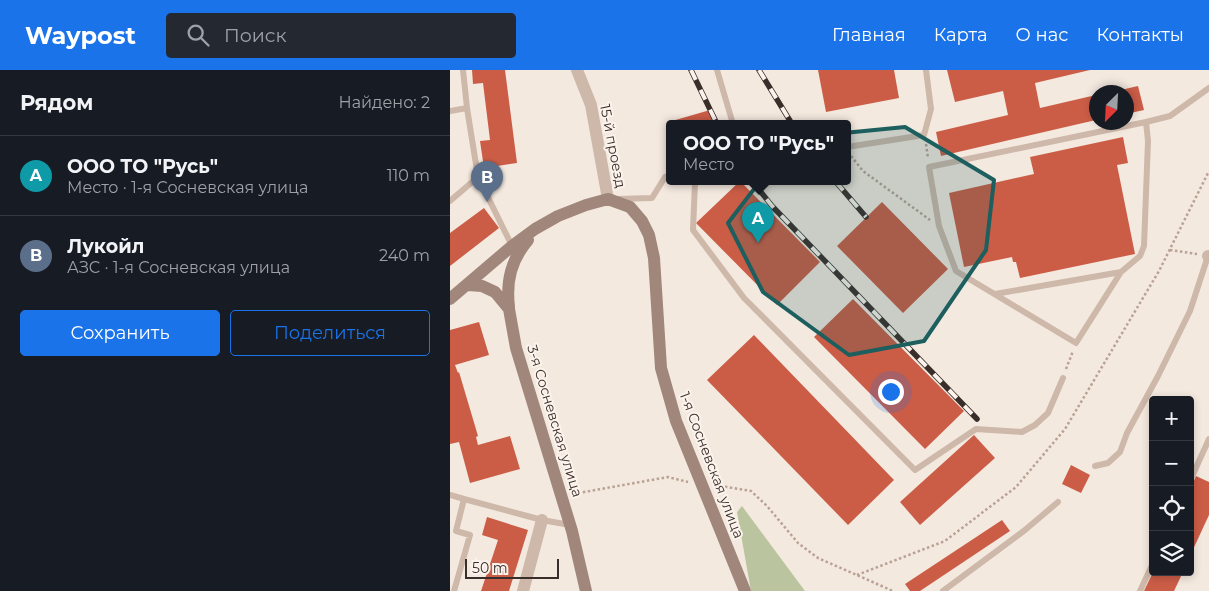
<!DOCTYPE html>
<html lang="ru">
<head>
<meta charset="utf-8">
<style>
  :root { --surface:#171b24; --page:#242831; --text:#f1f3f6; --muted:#9ea1a6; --line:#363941; --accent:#1a73e8 }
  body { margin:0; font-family:Montserrat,sans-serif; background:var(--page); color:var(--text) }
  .controls { position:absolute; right:15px; bottom:15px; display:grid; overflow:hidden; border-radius:5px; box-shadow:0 2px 8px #0003 }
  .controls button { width:45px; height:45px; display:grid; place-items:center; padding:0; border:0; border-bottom:1px solid var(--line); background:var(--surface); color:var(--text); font:25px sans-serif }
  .compass { position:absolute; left:639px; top:15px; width:45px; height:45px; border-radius:50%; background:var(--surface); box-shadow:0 2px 8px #0003; rotate:204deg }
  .scale { position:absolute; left:15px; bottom:12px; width:94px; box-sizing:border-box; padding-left:5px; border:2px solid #3a2e2a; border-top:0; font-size:14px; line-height:18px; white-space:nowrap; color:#3a2e2a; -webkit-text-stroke:4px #fbf3ec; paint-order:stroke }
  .you { position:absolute; left:440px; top:321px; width:18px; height:18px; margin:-12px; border:4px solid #fff; border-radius:50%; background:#1a73e8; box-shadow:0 0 0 8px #1a73e833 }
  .badge { display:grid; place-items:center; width:32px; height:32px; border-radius:50%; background:var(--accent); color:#fff; font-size:16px; font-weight:700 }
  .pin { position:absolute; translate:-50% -41px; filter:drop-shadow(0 1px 2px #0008) }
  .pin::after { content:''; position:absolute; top:26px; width:18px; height:15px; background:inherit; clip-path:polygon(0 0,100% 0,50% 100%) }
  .popup { position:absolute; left:216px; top:50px; width:185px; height:65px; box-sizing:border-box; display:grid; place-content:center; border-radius:5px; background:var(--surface); filter:drop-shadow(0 1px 4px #0005); font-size:16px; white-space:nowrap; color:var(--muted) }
  .popup b { font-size:19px; color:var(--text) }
  .popup::after { content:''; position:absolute; left:50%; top:100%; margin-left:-10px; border:10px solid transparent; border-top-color:var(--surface) }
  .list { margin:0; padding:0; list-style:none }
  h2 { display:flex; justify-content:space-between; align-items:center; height:65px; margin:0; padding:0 20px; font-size:21px }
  h2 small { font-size:16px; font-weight:400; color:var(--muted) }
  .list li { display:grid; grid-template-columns:32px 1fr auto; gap:15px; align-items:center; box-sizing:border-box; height:80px; padding:0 20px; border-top:1px solid var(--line) }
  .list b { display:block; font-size:19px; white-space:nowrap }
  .list p { margin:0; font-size:16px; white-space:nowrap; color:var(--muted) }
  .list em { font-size:16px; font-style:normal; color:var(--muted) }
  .actions { display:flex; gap:10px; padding:15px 20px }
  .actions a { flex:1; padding:11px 0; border:1px solid var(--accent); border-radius:5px; text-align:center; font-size:18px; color:var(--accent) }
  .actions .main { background:var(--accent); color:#fff }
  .icon { flex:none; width:28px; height:28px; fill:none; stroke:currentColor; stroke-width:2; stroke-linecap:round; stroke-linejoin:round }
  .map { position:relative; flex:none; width:759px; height:521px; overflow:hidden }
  header { display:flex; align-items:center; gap:30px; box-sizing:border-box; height:70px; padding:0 25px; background:var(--accent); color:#fff }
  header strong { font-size:24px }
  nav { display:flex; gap:28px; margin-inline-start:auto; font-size:18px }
  .search { width:350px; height:45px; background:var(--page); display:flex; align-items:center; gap:12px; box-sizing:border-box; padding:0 18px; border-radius:5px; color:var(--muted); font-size:19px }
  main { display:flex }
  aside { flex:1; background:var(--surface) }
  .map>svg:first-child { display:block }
  .green { fill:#bac49e }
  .building { fill:#cb5d47 }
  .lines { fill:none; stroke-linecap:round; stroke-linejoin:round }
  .path { stroke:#b9a194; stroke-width:2.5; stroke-dasharray:2.5 2.5; stroke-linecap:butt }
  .service { stroke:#cdb8aa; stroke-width:6 }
  .minor { stroke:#cdb8aa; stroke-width:12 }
  .secondary { stroke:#a1867b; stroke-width:12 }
  .rail-casing { stroke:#3a2e2a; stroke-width:5.5 }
  .rail { stroke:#fbf3ec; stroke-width:4; stroke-dasharray:11; stroke-linecap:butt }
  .marked { fill:#1d5e5e; fill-opacity:0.2; stroke:#1d5e5e; stroke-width:4; stroke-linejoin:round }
  .labels { text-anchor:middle; stroke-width:4; stroke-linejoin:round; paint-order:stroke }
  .street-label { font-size:14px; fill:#3a2e2a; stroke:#fbf3ec }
</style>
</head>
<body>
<header>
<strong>Waypost</strong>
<div class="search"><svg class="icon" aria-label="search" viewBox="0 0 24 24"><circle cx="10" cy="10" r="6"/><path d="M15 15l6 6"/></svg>Поиск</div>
<nav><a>Главная</a><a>Карта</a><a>О нас</a><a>Контакты</a></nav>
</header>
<main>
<aside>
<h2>Рядом<small>Найдено: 2</small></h2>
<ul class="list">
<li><span class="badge" style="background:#0f9aa8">A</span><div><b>ООО ТО &quot;Русь&quot;</b><p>Место · 1-я Сосневская улица</p></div><em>110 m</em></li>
<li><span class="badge" style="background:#5c6f8a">B</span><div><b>Лукойл</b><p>АЗС · 1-я Сосневская улица</p></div><em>240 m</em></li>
</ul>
<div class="actions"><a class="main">Сохранить</a><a>Поделиться</a></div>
</aside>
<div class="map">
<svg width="759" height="521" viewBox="0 0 759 521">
  <rect width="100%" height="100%" fill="#f4e9df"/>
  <path class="green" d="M 292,436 L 355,521 L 301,521 L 287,442 Z"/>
  <path class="building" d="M 22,0 L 55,0 L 67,93 L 34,98 L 30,71 L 40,70 L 33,13 L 23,14 Z
    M 368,0 L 444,0 L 449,28 L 376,42 Z
    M 497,0 L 640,0 L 585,13 L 590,38 L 646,25 L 646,50 L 491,86 L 486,62 L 558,45 L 553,21 L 505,32 Z
    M 688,16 L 694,40 L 676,44 L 676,22 L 662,22 Z
    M 260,40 L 264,54 L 223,54 L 222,51 Z
    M 673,67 L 678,93 L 667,95 L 685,184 L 570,208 L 566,192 L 563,192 L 562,187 L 514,197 L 499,123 L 584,104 L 580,87 Z
    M 289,112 L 291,112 L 370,192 L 327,235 L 246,153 Z
    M 432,132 L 498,199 L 453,243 L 387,176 Z
    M 34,138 L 49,158 L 0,196 L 0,163 Z
    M 403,229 L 514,341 L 475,379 L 364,267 Z
    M 29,252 L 39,285 L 5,295 L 8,303 L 9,302 L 28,366 L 26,367 L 28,375 L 60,366 L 70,399 L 20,413 L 9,372 L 0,374 L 0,260 Z
    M 304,265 L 444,410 L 398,455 L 257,310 Z
    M 524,365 L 545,388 L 470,455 L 450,432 Z
    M 621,395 L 640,405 L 631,423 L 612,414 Z
    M 746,406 L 759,412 L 759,445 L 740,486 L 740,420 Z
    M 37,447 L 78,460 L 59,521 L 31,521 L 48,470 L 32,465 Z
    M 552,450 L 560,461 L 470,521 L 460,521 L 455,514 Z
    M 703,502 L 733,502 L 724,521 L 694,521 Z"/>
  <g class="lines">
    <path class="path" d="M 476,74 L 478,88
      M 401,86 L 413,101 L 480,150
      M 720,180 L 747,184
      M 616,299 L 623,281
      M 265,415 L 301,421 L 317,436 L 348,473 L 368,488 L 443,521
      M 123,424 L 218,407 L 238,412
      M 407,505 L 495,471 L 566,417 L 615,359 L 709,201 L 759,101"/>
    <path class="service" d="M 13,0 L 17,38 L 28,107 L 62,176
      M 267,0 L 283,54
      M 0,41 L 17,38
      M 696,52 L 698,71 L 694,176 L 690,186 L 671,202 L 626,273 L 506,201 L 489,156 L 479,97 Z
      M 696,52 L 720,46 L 759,18
      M 397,77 L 474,65 L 481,39 L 476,0
      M 245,112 L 243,160 L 294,228 L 465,400 L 526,359 L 572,362 L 585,355 L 598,343 L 613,308
      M 167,129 L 202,128 L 215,107 L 219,106
      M 0,131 L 28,107
      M 545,224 L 671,202
      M 645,396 L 658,393 L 670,382 L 677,363 L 708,306 L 740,241 L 758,186
      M 740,411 L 759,369
      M 0,425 L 14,429
      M 4,521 L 20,465 L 6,461 L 14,429 L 92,450 L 120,455
      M 493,521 L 575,460 L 608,432
      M 690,521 L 703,493"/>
    <path class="minor" d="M 127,0 L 141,35 L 158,129
      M 758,186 L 759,186
      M 73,521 L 92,450"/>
    <path class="secondary" d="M 18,215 L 32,216 L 45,222 L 59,239 L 66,278 L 122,461 L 136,521
      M 0,229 L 62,176 L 85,159 L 108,146 L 136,135 L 158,129 L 180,137 L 192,151 L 199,165 L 204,188 L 211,298 L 226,351 L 295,521
      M 59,237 C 56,211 61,190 78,170"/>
    <g class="rail-casing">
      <path id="rail" d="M 241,0 L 267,54
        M 309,0 L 342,54
        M 303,112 L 322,136 L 527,349
        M 386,112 L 416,147"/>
    </g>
    <use href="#rail" class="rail"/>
  </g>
  <path class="marked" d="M 455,57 L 544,110 L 536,180 L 474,271 L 399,285 L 313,222 L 278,153 L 343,68 Z"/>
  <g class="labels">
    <g class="street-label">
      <text transform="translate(163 76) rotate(79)" y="5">15-й проезд</text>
      <text transform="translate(105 351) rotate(73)" y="5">3-я Сосневская улица</text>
      <text transform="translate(262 395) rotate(69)" y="5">1-я Сосневская улица</text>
    </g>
  </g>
</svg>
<div class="controls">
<button>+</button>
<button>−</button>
<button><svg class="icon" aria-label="locate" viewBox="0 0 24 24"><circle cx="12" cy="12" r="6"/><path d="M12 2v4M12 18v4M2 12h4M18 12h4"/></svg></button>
<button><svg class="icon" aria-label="layers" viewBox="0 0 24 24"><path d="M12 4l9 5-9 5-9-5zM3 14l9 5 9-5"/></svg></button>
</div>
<svg class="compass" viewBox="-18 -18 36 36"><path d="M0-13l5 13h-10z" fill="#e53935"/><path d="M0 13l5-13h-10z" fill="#9ea1a6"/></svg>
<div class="scale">50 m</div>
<div class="you"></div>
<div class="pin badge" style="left:308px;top:173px;background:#0f9aa8">A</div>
<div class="popup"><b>ООО ТО &quot;Русь&quot;</b>Место</div>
<div class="pin badge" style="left:37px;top:132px;background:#5c6f8a">B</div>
</div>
</main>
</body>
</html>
